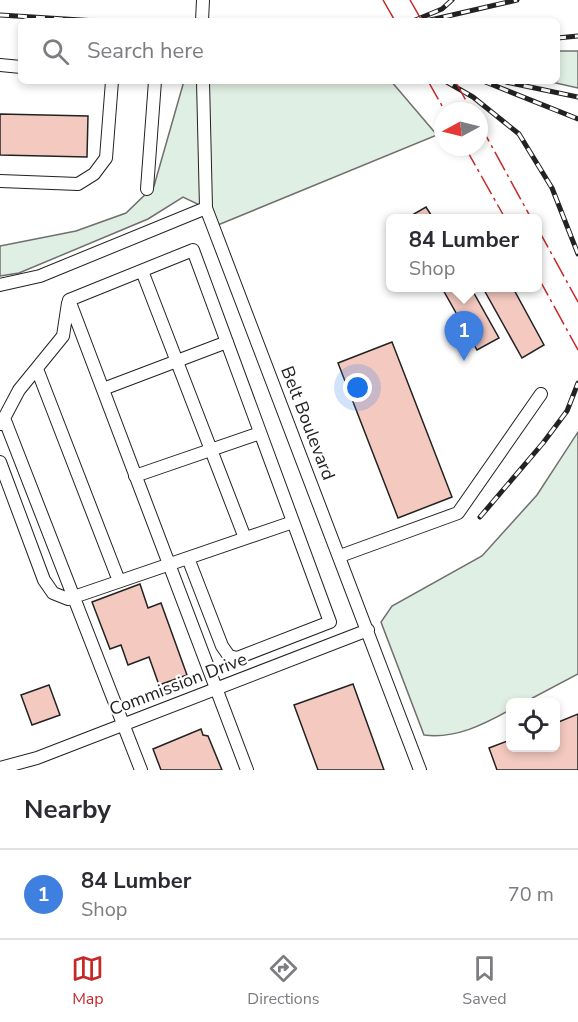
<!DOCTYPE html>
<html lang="en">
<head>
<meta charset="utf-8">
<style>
  :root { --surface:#fff; --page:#f7f7f7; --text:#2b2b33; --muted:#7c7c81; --line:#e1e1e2; --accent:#c62828 }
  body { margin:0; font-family:"Nunito Sans",sans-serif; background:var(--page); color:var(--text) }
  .controls { position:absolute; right:18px; bottom:18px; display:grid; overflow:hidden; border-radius:9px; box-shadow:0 3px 9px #0003 }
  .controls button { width:54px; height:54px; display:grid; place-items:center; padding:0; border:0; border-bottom:2px solid var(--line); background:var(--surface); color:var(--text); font:30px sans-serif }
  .compass { position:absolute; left:434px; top:102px; width:54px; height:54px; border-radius:50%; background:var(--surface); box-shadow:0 3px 9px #0003; rotate:263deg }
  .you { position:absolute; left:358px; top:388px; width:21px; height:21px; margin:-15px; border:4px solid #fff; border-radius:50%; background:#1a73e8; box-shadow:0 0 0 9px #1a73e833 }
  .badge { display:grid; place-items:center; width:39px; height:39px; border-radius:50%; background:var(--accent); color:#fff; font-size:20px; font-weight:700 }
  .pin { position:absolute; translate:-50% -50px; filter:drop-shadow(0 2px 3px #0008) }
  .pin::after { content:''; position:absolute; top:32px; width:21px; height:18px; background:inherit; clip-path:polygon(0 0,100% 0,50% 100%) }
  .popup { position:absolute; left:386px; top:214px; width:156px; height:78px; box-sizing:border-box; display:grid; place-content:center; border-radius:9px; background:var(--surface); filter:drop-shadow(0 2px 4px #0005); font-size:20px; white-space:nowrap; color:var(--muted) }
  .popup b { font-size:22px; color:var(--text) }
  .popup::after { content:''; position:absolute; left:50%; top:100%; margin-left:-12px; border:12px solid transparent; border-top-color:var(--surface) }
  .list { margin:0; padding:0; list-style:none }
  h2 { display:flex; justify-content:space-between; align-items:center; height:78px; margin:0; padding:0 24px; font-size:26px }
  h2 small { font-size:20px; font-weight:400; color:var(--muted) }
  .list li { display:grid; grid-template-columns:39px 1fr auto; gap:18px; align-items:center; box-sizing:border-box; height:90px; padding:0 24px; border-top:2px solid var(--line) }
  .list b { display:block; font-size:22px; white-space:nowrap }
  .list p { margin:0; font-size:20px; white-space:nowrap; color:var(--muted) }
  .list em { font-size:20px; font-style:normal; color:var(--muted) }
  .icon { flex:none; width:33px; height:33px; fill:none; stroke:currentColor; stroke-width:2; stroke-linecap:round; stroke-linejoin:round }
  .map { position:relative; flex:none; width:578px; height:770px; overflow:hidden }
  .search { position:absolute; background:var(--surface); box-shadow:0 3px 9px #0003; left:18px; right:18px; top:18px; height:66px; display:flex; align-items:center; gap:15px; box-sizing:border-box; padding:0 21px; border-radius:9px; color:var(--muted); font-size:22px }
  .sheet { height:168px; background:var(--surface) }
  nav { display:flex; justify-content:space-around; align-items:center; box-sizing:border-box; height:84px; border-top:2px solid var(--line); background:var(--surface); font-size:16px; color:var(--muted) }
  nav a { display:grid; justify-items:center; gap:3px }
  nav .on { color:var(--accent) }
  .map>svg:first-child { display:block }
  .green { fill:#e0efe3; stroke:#6f6f6f; stroke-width:1.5 }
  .building { fill:#f3c9c0; stroke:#222; stroke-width:1.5 }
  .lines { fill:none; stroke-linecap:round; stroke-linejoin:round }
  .minor-casing { stroke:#222; stroke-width:14 }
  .minor { stroke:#fff; stroke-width:12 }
  .rail-casing { stroke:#222; stroke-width:5 }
  .rail { stroke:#fff; stroke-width:3; stroke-dasharray:9; stroke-linecap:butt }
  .power { stroke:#c62828; stroke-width:1.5; stroke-dasharray:21 4.5 3 4.5; stroke-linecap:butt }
  .labels { text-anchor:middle; stroke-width:4.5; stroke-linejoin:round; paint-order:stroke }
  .street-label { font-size:18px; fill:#222; stroke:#fff }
</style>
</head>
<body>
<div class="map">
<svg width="578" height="770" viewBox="0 0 578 770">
  <rect width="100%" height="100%" fill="#fff"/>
  <path class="green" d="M 557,51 L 578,51 L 578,88 L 547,81 L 557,81 Z
    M 184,81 L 391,81 L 437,135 L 213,227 L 206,208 L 183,197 L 148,219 L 19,273 L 0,276 L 0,246 L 76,231 L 126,213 L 154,186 Z
    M 578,432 L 578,674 L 525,702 L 510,702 L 510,710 C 483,725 455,739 424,735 L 381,622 L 392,606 L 482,556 L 537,495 Z"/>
  <path class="building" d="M 0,114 L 88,116 L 87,157 L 0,155 Z
    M 426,207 L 433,218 L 407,218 Z
    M 442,288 L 471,288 L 499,338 L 477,350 Z
    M 483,288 L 513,288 L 544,345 L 522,358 Z
    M 392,342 L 452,497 L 398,518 L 338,363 Z
    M 140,584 L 148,608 L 161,603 L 187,675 L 159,685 L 149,657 L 128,665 L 121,645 L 110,649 L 92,602 Z
    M 353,684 L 384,770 L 318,770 L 294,705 Z
    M 49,685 L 60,715 L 32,725 L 21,695 Z
    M 578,714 L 578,770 L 497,770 L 489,748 L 510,740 L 510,748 L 556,748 L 556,723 Z
    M 201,729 L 203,735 L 208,736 L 222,770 L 161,770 L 153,749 Z"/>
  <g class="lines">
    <g class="minor-casing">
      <path id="minor" d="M 202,21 L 203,0
        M 0,65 L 21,67
        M 203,81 L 206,208 L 420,770
        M 0,181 L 78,184 L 94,174 L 106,158 L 112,81
        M 147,189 L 155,81
        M 142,271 L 245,538
        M 0,285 L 40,276 L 206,208
        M 37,369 L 119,581
        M 103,389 L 227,342
        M 4,418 L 141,770
        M 1,424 L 19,390 L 63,336 L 68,303
        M 0,462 L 44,580 L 53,593 L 68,599 L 293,522
        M 135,476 L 260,433
        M 340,556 L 458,513 L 541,394
        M 188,558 L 222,646 L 229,656 L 237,658 L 330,622 L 193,250 L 69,300 L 247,770
        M 0,768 L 37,758 L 368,630"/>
    </g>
    <use href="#minor" class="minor"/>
    <g class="rail-casing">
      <path id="rail" d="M 0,15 L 97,21
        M 413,21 L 442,9 L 452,0
        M 426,21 L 517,0
        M 557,38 L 578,36
        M 445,81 L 473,97 L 519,134 L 552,188 L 578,254
        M 483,81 L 578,119
        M 506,82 L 578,97
        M 480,517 L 543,443 L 567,411 L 578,383"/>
    </g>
    <use href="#rail" class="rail"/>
    <path class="power" d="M 383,0 L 395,21
      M 410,0 L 422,21
      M 428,81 L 445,111
      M 455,81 L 472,111
      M 479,123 L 531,218
      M 465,147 L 505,218
      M 538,229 L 578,302
      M 538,277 L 578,350"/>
  </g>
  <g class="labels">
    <g class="street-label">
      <text transform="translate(308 423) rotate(69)" y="6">Belt Boulevard</text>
      <text transform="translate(178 684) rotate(-21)" y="6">Commission Drive</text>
    </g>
  </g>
</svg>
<div class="controls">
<button><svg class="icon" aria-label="locate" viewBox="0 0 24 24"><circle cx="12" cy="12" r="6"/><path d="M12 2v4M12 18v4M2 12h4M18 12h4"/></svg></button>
</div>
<svg class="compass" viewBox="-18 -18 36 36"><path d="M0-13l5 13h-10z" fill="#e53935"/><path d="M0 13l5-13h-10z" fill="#7c7c81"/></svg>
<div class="you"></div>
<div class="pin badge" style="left:464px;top:361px;background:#3f7fe0">1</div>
<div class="popup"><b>84 Lumber</b>Shop</div>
<div class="search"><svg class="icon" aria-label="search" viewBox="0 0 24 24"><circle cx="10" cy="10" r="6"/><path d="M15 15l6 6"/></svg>Search here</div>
</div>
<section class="sheet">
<h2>Nearby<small></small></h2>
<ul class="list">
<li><span class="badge" style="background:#3f7fe0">1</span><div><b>84 Lumber</b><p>Shop</p></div><em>70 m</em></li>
</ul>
</section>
<nav>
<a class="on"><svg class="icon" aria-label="map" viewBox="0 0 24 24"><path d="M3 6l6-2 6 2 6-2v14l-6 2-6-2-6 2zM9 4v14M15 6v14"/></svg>Map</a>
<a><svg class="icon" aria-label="directions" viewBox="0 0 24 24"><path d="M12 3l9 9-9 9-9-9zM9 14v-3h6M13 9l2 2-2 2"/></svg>Directions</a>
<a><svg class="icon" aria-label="saved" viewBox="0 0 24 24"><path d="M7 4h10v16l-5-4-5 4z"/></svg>Saved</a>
</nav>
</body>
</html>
